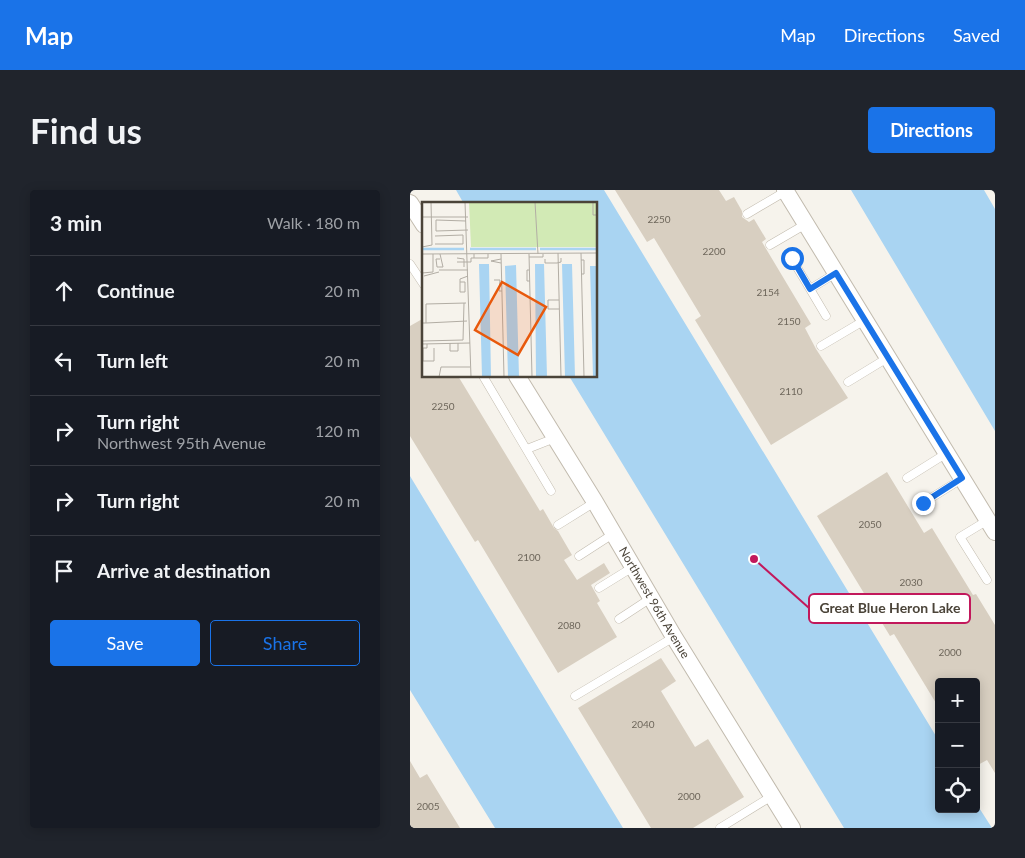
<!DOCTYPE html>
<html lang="en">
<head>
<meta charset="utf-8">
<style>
  :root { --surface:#171b24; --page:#20242c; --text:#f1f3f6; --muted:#9ea1a6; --line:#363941; --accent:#1a73e8 }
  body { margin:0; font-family:Lato,sans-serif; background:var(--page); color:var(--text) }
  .controls { position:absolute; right:15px; bottom:15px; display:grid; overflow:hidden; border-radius:5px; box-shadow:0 2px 12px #0003 }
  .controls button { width:45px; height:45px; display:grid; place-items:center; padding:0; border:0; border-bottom:1px solid var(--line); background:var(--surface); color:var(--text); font:25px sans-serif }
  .stop { position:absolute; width:15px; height:15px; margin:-11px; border:4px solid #1a73e8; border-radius:50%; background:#fff }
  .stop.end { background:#1a73e8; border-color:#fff; box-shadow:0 1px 5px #0008 }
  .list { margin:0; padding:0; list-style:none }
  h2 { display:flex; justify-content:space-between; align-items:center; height:65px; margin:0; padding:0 20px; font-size:21px }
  h2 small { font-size:16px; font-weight:400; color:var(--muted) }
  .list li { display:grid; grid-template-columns:32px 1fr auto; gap:15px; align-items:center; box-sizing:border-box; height:70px; padding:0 20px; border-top:1px solid var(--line) }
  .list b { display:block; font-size:19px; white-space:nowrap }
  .list p { margin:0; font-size:16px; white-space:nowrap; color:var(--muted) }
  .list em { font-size:16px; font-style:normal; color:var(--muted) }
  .actions { display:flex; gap:10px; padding:15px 20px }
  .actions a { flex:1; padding:11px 0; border:1px solid var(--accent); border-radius:5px; text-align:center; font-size:18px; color:var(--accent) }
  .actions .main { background:var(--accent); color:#fff }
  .icon { flex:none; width:28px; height:28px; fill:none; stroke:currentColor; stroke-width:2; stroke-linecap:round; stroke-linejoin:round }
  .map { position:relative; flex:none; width:585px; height:638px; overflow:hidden; border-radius:5px }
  header { display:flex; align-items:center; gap:30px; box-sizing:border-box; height:70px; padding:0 25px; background:var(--accent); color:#fff }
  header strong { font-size:24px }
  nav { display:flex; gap:28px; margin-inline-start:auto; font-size:18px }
  .intro { display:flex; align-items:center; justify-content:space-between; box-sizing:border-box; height:120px; padding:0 30px }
  h1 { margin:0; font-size:35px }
  .button { padding:12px 22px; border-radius:5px; background:var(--accent); color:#fff; font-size:18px; font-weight:700 }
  main { display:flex; gap:30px; padding:0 30px }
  aside { flex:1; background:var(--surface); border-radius:5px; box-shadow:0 2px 12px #0003 }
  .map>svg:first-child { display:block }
  .water { fill:#a9d4f2 }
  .building { fill:#d8cfc1 }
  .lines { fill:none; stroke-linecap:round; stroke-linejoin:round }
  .service-casing { stroke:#c2bbae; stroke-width:9 }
  .minor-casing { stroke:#c2bbae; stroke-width:18 }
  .service { stroke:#fff; stroke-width:8 }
  .minor { stroke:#fff; stroke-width:16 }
  .route { stroke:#1a73e8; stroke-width:6 }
  .labels { text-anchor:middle; stroke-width:4; stroke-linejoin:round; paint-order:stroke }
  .number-label { font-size:10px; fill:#6e675b }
  .street-label { font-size:12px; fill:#4b4439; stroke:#fff }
  .inset-river { fill:none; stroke:#a9d4f2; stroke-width:2.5 }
  .inset-road { fill:none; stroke:#b2ada4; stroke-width:1 }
  .view { fill:#e8590c; fill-opacity:0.15; stroke:#e8590c; stroke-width:2.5 }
  .inset-edge { fill:none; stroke:#4b4439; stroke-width:2.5 }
  .leader { fill:none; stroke:#c2185b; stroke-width:2 }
  .callout-dot { fill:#c2185b; stroke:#fff; stroke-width:2 }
  .callout { fill:#fff; stroke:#c2185b; stroke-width:2 }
  .callout-label { font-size:14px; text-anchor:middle; font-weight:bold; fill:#4b4439 }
</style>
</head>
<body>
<header>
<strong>Map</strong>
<nav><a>Map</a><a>Directions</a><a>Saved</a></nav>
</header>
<div class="intro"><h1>Find us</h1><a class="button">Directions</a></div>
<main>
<aside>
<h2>3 min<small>Walk · 180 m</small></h2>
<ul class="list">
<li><svg class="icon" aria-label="ahead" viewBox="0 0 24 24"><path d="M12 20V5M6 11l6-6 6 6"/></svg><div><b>Continue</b></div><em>20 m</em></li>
<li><svg class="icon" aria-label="left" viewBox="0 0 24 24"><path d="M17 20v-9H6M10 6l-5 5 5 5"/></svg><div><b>Turn left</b></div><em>20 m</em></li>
<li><svg class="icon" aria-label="right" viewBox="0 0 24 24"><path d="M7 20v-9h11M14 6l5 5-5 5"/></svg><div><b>Turn right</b><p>Northwest 95th Avenue</p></div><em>120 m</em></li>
<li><svg class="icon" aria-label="right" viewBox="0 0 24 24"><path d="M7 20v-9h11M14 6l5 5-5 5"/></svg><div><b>Turn right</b></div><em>20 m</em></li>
<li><svg class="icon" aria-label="arrive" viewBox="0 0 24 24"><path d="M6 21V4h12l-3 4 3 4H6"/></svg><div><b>Arrive at destination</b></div></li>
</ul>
<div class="actions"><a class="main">Save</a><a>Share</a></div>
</aside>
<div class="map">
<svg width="585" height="638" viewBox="0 0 585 638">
  <rect width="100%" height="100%" fill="#f6f3ec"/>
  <path class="water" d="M 46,0 L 194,0 L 529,551 L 529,619 L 566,619 L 566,613 L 582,638 L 434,638 L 159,186 L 186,186 L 186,14 L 54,14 Z
    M 441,0 L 574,0 L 585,19 L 585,241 Z
    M 0,286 L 213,638 L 85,638 L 0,500 Z"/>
  <path class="building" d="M 205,0 L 309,0 L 316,11 L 324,7 L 332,21 L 332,27 L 339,32 L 344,29 L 356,49 L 352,52 L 401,134 L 395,138 L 406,159 L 438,208 L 361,255 L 285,130 L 291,126 L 244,48 L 237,52 Z
    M 14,128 L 14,186 L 48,186 L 130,321 L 133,319 L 144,338 L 148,341 L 162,365 L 154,370 L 167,390 L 194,373 L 200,383 L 181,395 L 190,411 L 187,413 L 207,447 L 148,483 L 68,350 L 65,352 L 0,246 L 0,136 Z
    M 477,282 L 514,343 L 522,338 L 563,405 L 566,404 L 585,435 L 585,583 L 577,570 L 566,576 L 566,492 L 529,492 L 529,518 L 484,444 L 480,446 L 407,326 Z
    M 251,468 L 266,491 L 251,501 L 285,557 L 298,549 L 334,607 L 283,638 L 241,638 L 168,518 Z
    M 0,571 L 10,588 L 17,584 L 50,638 L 0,638 Z"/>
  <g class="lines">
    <g class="service-casing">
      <path id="service" d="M 337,24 L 376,1
        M 360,55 L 396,34
        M 382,69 L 400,99 L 426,83
        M 0,74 L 14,95
        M 400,99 L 416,126
        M 411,156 L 455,130
        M 73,186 L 141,301
        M 438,192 L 479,167
        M 117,259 L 145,248
        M 497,288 L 537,263
        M 513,313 L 553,288
        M 148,335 L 185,312
        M 169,366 L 203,344
        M 577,390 L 550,347 L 578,330
        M 189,398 L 223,377
        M 209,429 L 241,408
        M 165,506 L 264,447
        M 310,638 L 362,606"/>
    </g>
    <g class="minor-casing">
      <g id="minor">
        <path d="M 375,0 L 585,342"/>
        <path d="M 0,13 L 14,35"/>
        <path id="s1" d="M 107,186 L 185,312 L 264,447 L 382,638"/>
      </g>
    </g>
    <use href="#service" class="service"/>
    <use href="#minor" class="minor"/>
  </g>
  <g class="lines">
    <path class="route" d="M 382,68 L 400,99 L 426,83 L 552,288 L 513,313"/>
  </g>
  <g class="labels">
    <g class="number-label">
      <text x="249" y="33">2250</text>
      <text x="304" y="65">2200</text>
      <text x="358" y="106">2154</text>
      <text x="379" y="135">2150</text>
      <text x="381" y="205">2110</text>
      <text x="33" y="220">2250</text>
      <text x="460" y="338">2050</text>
      <text x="119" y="371">2100</text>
      <text x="501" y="396">2030</text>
      <text x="159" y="439">2080</text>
      <text x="540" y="466">2000</text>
      <text x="233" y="538">2040</text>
      <text x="279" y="610">2000</text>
      <text x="18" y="620">2005</text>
    </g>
    <g class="street-label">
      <text dy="4" stroke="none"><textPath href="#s1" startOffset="265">Northwest 96th Avenue</textPath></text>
    </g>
  </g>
  <g transform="translate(12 12)">
    <rect width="175" height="175" fill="#f6f3ec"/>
    <path d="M 47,0 L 175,0 L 175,45 L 49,45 Z" fill="#d2eab5"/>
    <path d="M 57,62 L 67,62 L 69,175 L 60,175 ZM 113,62 L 122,62 L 125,175 L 114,175 ZM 140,62 L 150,62 L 153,175 L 143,175 ZM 94,63 L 97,175 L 86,175 L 83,64 ZM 168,64 L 175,64 L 175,175 L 171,175 Z" fill="#a9d4f2"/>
    <path class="inset-river" d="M 0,47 L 42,47M 48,47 L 114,47M 118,47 L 175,47"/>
    <path class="inset-road" d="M 43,0 L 49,175M 113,0 L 116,52M 171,0 L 171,13 L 175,13M 0,15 L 46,15M 44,19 L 14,18 L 14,29 L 46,28M 13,34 L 41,33M 13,42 L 41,42 L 41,33M 0,45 L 10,43 L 9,0M 136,51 L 139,175M 159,51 L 162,175M 0,52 L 175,51M 18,52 L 21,65 L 15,65 L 14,57 L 18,57M 52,52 L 52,56 L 66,56 L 66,52M 79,52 L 82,175M 107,52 L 110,175M 107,55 L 121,55 L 121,52M 35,56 L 42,57 L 42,65M 79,57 L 69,59 L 79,61M 123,57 L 123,61 L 135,61 L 139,60 L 139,56M 159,58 L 162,58 L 162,72 L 159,72M 35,60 L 49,60 L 49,56 L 52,56M 17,68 L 46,68M 107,68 L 105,68 L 105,79 L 108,79M 0,71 L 11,70 L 11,52M 0,74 L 0,96M 2,74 L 17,70M 72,78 L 78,78 L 77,89 L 80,89M 38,80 L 43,80 L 43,90 L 38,90 L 38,77 L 46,74M 137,98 L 126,98 L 126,107 L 137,107M 0,121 L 4,121 L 4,102 L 44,101M 4,121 L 45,119M 0,139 L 41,138 L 42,101M 28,141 L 28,149 L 36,149 L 36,141M 0,142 L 48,141M 5,142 L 5,146 L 1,146 L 1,159 L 12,159 L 12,146M 17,175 L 19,165 L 48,165"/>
    <path class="view" d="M 80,80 L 124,105 L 96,153 L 53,128 Z"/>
    <rect width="175" height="175" class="inset-edge"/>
  </g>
  <path class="leader" d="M344 369L399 418"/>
  <circle class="callout-dot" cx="344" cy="369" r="5"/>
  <rect class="callout" x="399" y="404" width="161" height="29" rx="5"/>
  <g class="callout-label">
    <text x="480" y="423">Great Blue Heron Lake</text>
  </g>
</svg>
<div class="controls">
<button>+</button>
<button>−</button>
<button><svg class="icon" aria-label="locate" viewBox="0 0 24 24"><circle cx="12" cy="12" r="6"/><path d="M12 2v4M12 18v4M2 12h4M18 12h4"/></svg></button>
</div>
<div class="stop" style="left:382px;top:68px"></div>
<div class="stop end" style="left:513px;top:313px"></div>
</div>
</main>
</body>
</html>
